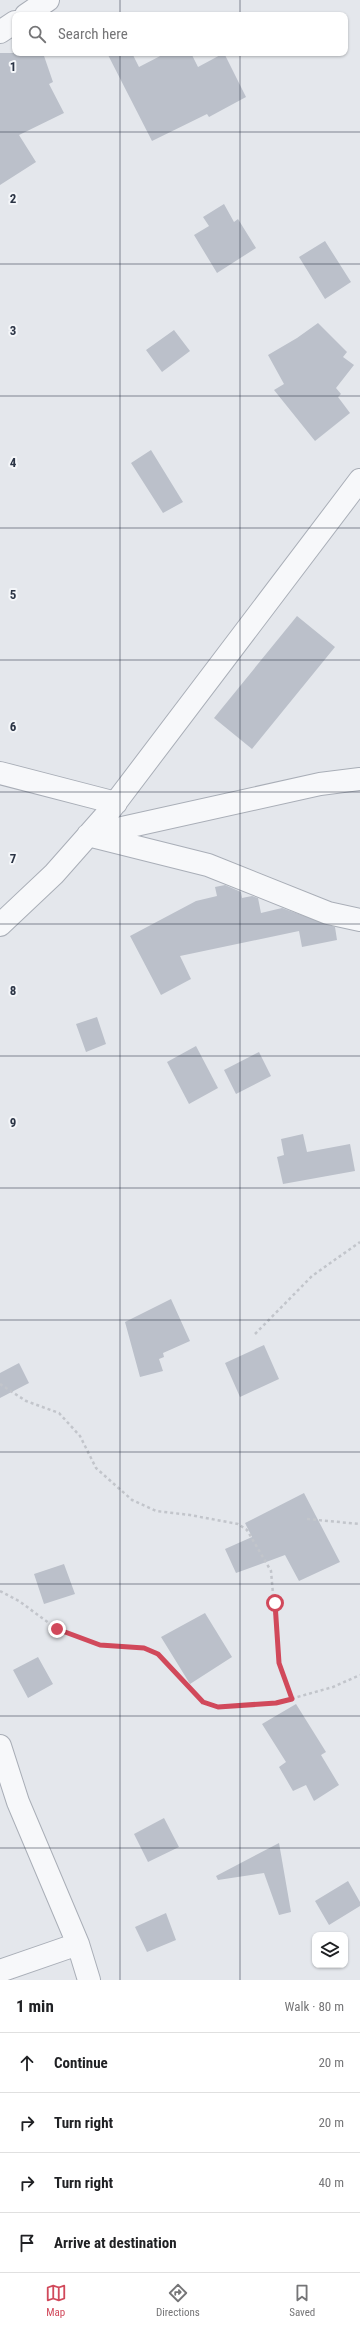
<!DOCTYPE html>
<html lang="en">
<head>
<meta charset="utf-8">
<style>
  :root { --surface:#fff; --page:#f6f6f6; --text:#202124; --muted:#757577; --line:#e0e0e0; --accent:#d1495b }
  body { margin:0; font-family:"Roboto Condensed",sans-serif; background:var(--page); color:var(--text) }
  .controls { position:absolute; right:12px; bottom:12px; display:grid; overflow:hidden; border-radius:8px; box-shadow:0 1px 3px #0004 }
  .controls button { width:36px; height:36px; display:grid; place-items:center; padding:0; border:0; border-bottom:1px solid var(--line); background:var(--surface); color:var(--text); font:20px sans-serif }
  .stop { position:absolute; width:12px; height:12px; margin:-9px; border:3px solid #d1495b; border-radius:50%; background:#fff }
  .stop.end { background:#d1495b; border-color:#fff; box-shadow:0 1px 4px #0008 }
  .list { margin:0; padding:0; list-style:none }
  h2 { display:flex; justify-content:space-between; align-items:center; height:52px; margin:0; padding:0 16px; font-size:17px }
  h2 small { font-size:13px; font-weight:400; color:var(--muted) }
  .list li { display:grid; grid-template-columns:26px 1fr auto; gap:12px; align-items:center; box-sizing:border-box; height:60px; padding:0 16px; border-top:1px solid var(--line) }
  .list b { display:block; font-size:15px; white-space:nowrap }
  .list em { font-size:13px; font-style:normal; color:var(--muted) }
  .icon { flex:none; width:22px; height:22px; fill:none; stroke:currentColor; stroke-width:2; stroke-linecap:round; stroke-linejoin:round }
  .map { position:relative; flex:none; width:360px; height:1980px; overflow:hidden }
  .search { position:absolute; background:var(--surface); box-shadow:0 1px 3px #0004; left:12px; right:12px; top:12px; height:44px; display:flex; align-items:center; gap:10px; box-sizing:border-box; padding:0 14px; border-radius:8px; color:var(--muted); font-size:15px }
  .sheet { height:292px; background:var(--surface) }
  nav { display:flex; justify-content:space-around; align-items:center; box-sizing:border-box; height:56px; border-top:1px solid var(--line); background:var(--surface); font-size:11px; color:var(--muted) }
  nav a { display:grid; justify-items:center; gap:2px }
  nav .on { color:var(--accent) }
  .map>svg:first-child { display:block }
  .building { fill:#bbc0ca }
  .lines { fill:none; stroke-linecap:round; stroke-linejoin:round }
  .minor-casing { stroke:#a9aeb7; stroke-width:24 }
  .path { stroke:#c2c5cb; stroke-width:2.5; stroke-dasharray:3 3; stroke-linecap:butt }
  .minor { stroke:#f7f8fa; stroke-width:22 }
  .route { stroke:#d1495b; stroke-width:5 }
  .grid { fill:none; stroke:#2b3445; stroke-width:1; stroke-opacity:0.55 }
  .grid-label { font-size:13px; text-anchor:middle; font-weight:bold; fill:#2b3445; stroke:#f4f6f9; stroke-width:4; stroke-linejoin:round; paint-order:stroke }
</style>
</head>
<body>
<div class="map">
<svg width="360" height="1980" viewBox="0 0 360 1980">
  <rect width="100%" height="100%" fill="#e4e7ec"/>
  <path class="building" d="M 0,53 L 43,53 L 53,82 L 49,84 L 64,113 L 19,135 L 36,162 L 0,185 Z
    M 107,53 L 132,53 L 139,67 L 166,53 L 191,53 L 198,67 L 224,53 L 246,97 L 209,117 L 207,114 L 152,141 Z
    M 224,204 L 234,222 L 238,219 L 256,248 L 217,273 L 194,235 L 209,226 L 203,217 Z
    M 325,241 L 351,282 L 325,299 L 299,257 Z
    M 318,323 L 347,352 L 343,357 L 354,365 L 336,388 L 341,394 L 338,397 L 350,413 L 315,441 L 274,390 L 284,384 L 268,355 L 297,338 Z
    M 174,330 L 190,351 L 162,372 L 146,350 Z
    M 151,450 L 183,502 L 163,513 L 131,463 Z
    M 297,616 L 335,647 L 252,749 L 214,718 Z
    M 225,885 L 241,892 L 242,898 L 252,896 L 258,898 L 261,913 L 282,908 L 335,927 L 337,940 L 302,947 L 299,931 L 180,956 L 191,979 L 161,995 L 130,936 L 196,901 L 217,896 L 215,887 Z
    M 97,1017 L 106,1044 L 86,1052 L 76,1024 Z
    M 196,1046 L 218,1088 L 189,1104 L 167,1062 Z
    M 259,1052 L 271,1076 L 236,1094 L 224,1070 Z
    M 303,1134 L 307,1152 L 350,1144 L 355,1171 L 283,1184 L 277,1157 L 284,1155 L 281,1139 Z
    M 171,1299 L 190,1341 L 163,1353 L 164,1357 L 159,1359 L 163,1371 L 140,1377 L 125,1322 Z
    M 264,1345 L 279,1379 L 240,1397 L 225,1363 Z
    M 19,1363 L 29,1383 L 0,1398 L 0,1373 Z
    M 304,1493 L 340,1562 L 299,1581 L 285,1555 L 236,1573 L 225,1549 L 252,1537 L 245,1523 Z
    M 64,1564 L 75,1594 L 44,1604 L 34,1574 Z
    M 205,1613 L 232,1657 L 190,1684 L 161,1637 Z
    M 38,1657 L 53,1684 L 28,1698 L 13,1670 Z
    M 296,1704 L 326,1752 L 321,1755 L 339,1785 L 314,1801 L 306,1785 L 293,1791 L 279,1767 L 286,1762 L 262,1724 Z
    M 164,1818 L 179,1847 L 148,1862 L 134,1834 Z
    M 279,1843 L 291,1912 L 279,1915 L 264,1873 L 218,1880 L 216,1876 Z
    M 348,1881 L 360,1902 L 360,1906 L 329,1925 L 315,1901 Z
    M 166,1913 L 176,1940 L 147,1952 L 135,1927 Z"/>
  <g class="lines">
    <g class="minor-casing">
      <path id="minor" d="M 26,15 L 48,0
        M 0,32 L 15,22
        M 0,773 L 116,803
        M 95,834 L 320,784 L 360,779
        M 88,835 L 208,865 L 328,913 L 360,920
        M 0,925 L 54,874 L 107,814 L 360,480
        M 0,1746 L 18,1802 L 78,1944 L 89,1980
        M 0,1971 L 78,1944"/>
    </g>
    <path class="path" d="M 255,1334 L 312,1276 L 360,1242
      M 0,1384 L 26,1401 L 59,1413 L 80,1436 L 96,1468 L 132,1500 L 156,1511 L 190,1515 L 238,1524 L 247,1530 L 271,1571 L 279,1663 L 292,1699
      M 307,1519 L 360,1524
      M 0,1591 L 19,1601 L 57,1629 L 100,1645 L 144,1648 L 158,1654 L 203,1702 L 218,1707 L 276,1703 L 333,1687 L 360,1675"/>
    <use href="#minor" class="minor"/>
  </g>
  <g class="lines">
    <path class="route" d="M 57,1629 L 100,1645 L 144,1648 L 158,1654 L 203,1702 L 218,1707 L 276,1703 L 292,1699 L 279,1663 L 275,1603"/>
  </g>
  <path class="grid" d="M 120,0 L 120,15M 240,0 L 240,15M 120,53 L 120,1980M 240,53 L 240,1980M 0,132 L 360,132M 0,264 L 360,264M 0,396 L 360,396M 0,528 L 360,528M 0,660 L 360,660M 0,792 L 360,792M 0,924 L 360,924M 0,1056 L 360,1056M 0,1188 L 360,1188M 0,1320 L 360,1320M 0,1452 L 360,1452M 0,1584 L 360,1584M 0,1716 L 360,1716M 0,1848 L 360,1848"/>
  <g class="grid-label">
    <text x="13" y="71">1</text>
    <text x="13" y="203">2</text>
    <text x="13" y="335">3</text>
    <text x="13" y="467">4</text>
    <text x="13" y="599">5</text>
    <text x="13" y="731">6</text>
    <text x="13" y="863">7</text>
    <text x="13" y="995">8</text>
    <text x="13" y="1127">9</text>
  </g>
</svg>
<div class="controls">
<button><svg class="icon" aria-label="layers" viewBox="0 0 24 24"><path d="M12 4l9 5-9 5-9-5zM3 14l9 5 9-5"/></svg></button>
</div>
<div class="stop" style="left:275px;top:1603px"></div>
<div class="stop end" style="left:57px;top:1629px"></div>
<div class="search"><svg class="icon" aria-label="search" viewBox="0 0 24 24"><circle cx="10" cy="10" r="6"/><path d="M15 15l6 6"/></svg>Search here</div>
</div>
<section class="sheet">
<h2>1 min<small>Walk · 80 m</small></h2>
<ul class="list">
<li><svg class="icon" aria-label="ahead" viewBox="0 0 24 24"><path d="M12 20V5M6 11l6-6 6 6"/></svg><div><b>Continue</b></div><em>20 m</em></li>
<li><svg class="icon" aria-label="right" viewBox="0 0 24 24"><path d="M7 20v-9h11M14 6l5 5-5 5"/></svg><div><b>Turn right</b></div><em>20 m</em></li>
<li><svg class="icon" aria-label="right" viewBox="0 0 24 24"><path d="M7 20v-9h11M14 6l5 5-5 5"/></svg><div><b>Turn right</b></div><em>40 m</em></li>
<li><svg class="icon" aria-label="arrive" viewBox="0 0 24 24"><path d="M6 21V4h12l-3 4 3 4H6"/></svg><div><b>Arrive at destination</b></div></li>
</ul>
</section>
<nav>
<a class="on"><svg class="icon" aria-label="map" viewBox="0 0 24 24"><path d="M3 6l6-2 6 2 6-2v14l-6 2-6-2-6 2zM9 4v14M15 6v14"/></svg>Map</a>
<a><svg class="icon" aria-label="directions" viewBox="0 0 24 24"><path d="M12 3l9 9-9 9-9-9zM9 14v-3h6M13 9l2 2-2 2"/></svg>Directions</a>
<a><svg class="icon" aria-label="saved" viewBox="0 0 24 24"><path d="M7 4h10v16l-5-4-5 4z"/></svg>Saved</a>
</nav>
</body>
</html>
